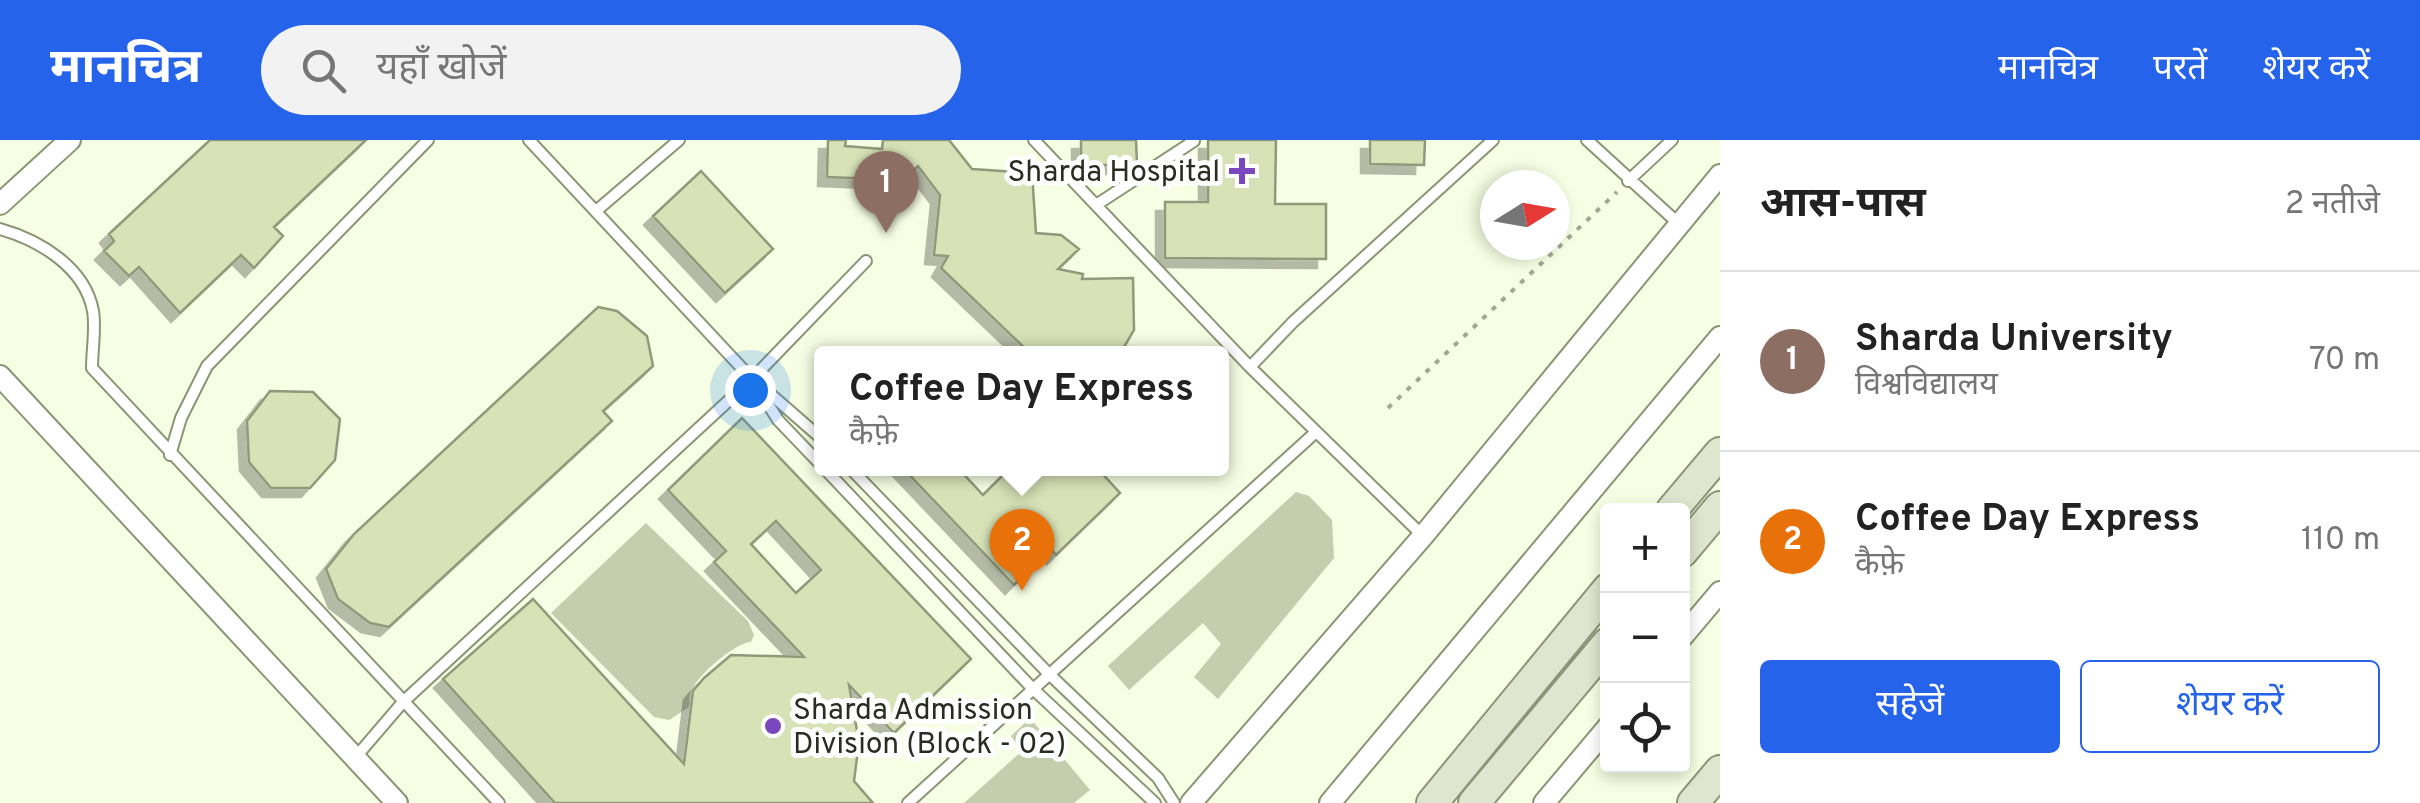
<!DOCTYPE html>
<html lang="hi">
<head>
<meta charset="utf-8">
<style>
  :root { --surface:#fff; --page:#f2f2f2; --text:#222; --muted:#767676; --line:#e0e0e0; --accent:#2563eb }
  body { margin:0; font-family:Overpass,"Noto Sans Devanagari",sans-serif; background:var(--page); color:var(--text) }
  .controls { position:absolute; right:30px; bottom:30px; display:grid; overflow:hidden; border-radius:10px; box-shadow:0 5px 15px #0003 }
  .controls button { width:90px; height:90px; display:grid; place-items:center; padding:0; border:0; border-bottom:2px solid var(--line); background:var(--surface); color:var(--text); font:50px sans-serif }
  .compass { position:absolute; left:1480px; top:30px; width:90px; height:90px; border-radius:50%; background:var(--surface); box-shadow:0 5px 15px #0003; rotate:79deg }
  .you { position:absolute; left:750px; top:250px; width:35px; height:35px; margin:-25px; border:8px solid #fff; border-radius:50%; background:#1a73e8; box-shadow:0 0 0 15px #1a73e833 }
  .badge { display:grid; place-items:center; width:65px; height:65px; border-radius:50%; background:var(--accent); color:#fff; font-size:32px; font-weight:700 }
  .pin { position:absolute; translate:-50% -82px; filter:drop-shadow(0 2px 5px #0008) }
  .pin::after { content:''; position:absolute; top:52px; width:35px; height:30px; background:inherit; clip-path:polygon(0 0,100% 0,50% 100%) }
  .popup { position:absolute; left:814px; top:206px; width:415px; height:130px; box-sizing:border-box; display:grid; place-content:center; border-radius:10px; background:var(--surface); filter:drop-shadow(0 2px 8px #0005); font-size:32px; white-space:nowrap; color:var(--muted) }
  .popup b { font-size:38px; color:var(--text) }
  .popup::after { content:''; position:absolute; left:50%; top:100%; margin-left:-20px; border:20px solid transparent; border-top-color:var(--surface) }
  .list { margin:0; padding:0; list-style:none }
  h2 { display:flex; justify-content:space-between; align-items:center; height:130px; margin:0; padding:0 40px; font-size:42px }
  h2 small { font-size:32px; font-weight:400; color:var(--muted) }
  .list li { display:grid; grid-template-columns:65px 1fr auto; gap:30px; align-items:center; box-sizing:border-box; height:180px; padding:0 40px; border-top:2px solid var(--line) }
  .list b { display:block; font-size:38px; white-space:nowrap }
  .list p { margin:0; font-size:32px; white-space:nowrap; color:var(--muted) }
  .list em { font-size:32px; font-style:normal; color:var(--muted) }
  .actions { display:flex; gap:20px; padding:30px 40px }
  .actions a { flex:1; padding:22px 0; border:2px solid var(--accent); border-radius:10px; text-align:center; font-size:35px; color:var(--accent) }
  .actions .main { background:var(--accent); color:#fff }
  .icon { flex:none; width:55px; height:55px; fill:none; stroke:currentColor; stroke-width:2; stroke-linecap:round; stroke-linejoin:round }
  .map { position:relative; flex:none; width:1720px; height:663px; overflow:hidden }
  header { display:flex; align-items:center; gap:60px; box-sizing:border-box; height:140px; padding:0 50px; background:var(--accent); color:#fff }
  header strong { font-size:48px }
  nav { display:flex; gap:55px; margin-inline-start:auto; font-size:35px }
  .search { width:700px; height:90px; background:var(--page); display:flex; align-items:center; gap:25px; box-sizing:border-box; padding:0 35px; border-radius:55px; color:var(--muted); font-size:38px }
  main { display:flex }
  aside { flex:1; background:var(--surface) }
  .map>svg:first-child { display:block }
  .green { fill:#c4cdae }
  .building { fill:#d7e3b7; stroke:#90997a; stroke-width:2.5; fill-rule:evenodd; filter:url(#shadow) }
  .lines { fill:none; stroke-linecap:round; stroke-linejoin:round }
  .lane-casing { stroke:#8b9475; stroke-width:14 }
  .street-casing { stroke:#8b9475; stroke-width:24 }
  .secondary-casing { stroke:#8b9475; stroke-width:34 }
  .path { stroke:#a1a792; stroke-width:4; stroke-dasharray:5 8; stroke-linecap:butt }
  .lane { stroke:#fff; stroke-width:10 }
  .street { stroke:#fff; stroke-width:20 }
  .secondary { stroke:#dfe5ce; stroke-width:30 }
  .poi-dot { fill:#7b47be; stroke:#fff; stroke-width:4 }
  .labels { text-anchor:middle; stroke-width:10; stroke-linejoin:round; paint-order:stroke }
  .poi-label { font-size:30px; fill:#292c20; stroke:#fff; text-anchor:end }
</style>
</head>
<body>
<header>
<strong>मानचित्र</strong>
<div class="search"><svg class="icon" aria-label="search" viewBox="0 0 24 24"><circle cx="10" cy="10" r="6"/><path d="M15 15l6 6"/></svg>यहाँ खोजें</div>
<nav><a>मानचित्र</a><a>परतें</a><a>शेयर करें</a></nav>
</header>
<main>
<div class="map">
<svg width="1720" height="663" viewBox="0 0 1720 663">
  <defs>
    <filter id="shadow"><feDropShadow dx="-9" dy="9" stdDeviation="0" flood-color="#0004"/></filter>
  </defs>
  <rect width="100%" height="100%" fill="#f6fee3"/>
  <path class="green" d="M 1296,352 L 1309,356 L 1332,380 L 1334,418 L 1218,559 L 1194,537 L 1221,504 L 1203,483 L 1129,550 L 1108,526 Z
    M 646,383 L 748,481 L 754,495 L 751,502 C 738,501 697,535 691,551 C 689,556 690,562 689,567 L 669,580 L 654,577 L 551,473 Z
    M 1030,578 L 1090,650 L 1074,663 L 964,663 L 1022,611 L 1011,596 Z"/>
  <path class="building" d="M 210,0 L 366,0 L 274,87 L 283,96 L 254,128 L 241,115 L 180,173 L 139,127 L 129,136 L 104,111 L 114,101 L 109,94 Z
    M 828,0 L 846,0 L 845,6 L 882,9 L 883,0 L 949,0 L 972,29 L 1032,33 L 1036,93 L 1061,95 L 1079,109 L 1058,129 L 1083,134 L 1082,139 L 1133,138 L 1134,190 L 1120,214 L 1031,214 L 941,128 L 948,116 L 934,115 L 940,55 L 918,26 L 903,40 L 827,37 Z
    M 1081,0 L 1136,0 L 1137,25 L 1081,25 Z
    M 1208,0 L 1276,0 L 1275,64 L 1326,64 L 1326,119 L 1165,118 L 1165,62 L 1208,62 Z
    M 1370,0 L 1425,0 L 1424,25 L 1370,24 Z
    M 701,31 L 773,109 L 725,153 L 653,76 Z
    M 598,167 L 617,171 L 647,196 L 653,226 L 603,271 L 612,281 L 389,487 L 370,483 L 338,459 L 326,429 L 354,394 Z
    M 270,251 L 313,252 L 340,279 L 335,320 L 310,348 L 271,348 L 249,322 L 247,281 Z
    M 742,278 L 971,519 L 894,593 L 849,545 L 859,602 L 854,641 L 873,663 L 555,663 L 443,539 L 533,459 L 684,624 L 693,551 L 704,538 L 731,515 L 804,517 L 714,422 L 726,411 L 668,350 ZM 776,381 L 821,430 L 796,453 L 751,404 Z
    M 903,328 L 958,328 L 983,355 L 1010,328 L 1097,328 L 1120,353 L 1056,415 L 1051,409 L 1014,445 Z"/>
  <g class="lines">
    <g class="lane-casing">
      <path id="lane" d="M 529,0 L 752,239 L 778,280 L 822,326
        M 1034,0 L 1250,227 L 1423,396
        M 1587,0 L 1679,84
        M 1628,41 L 1672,0
        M 1096,65 L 1194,1
        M 596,71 L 679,0
        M 0,89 C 39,100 85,127 93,171 C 96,189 92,210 92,228 L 499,663
        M 1250,227 L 1293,182 L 1493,0
        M 760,245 L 822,299
        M 170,315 L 181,278 L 207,226 L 428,0
        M 824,328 L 1032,548 L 1155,663
        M 850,328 L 1048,533 L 1158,638 L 1174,663
        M 355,618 L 403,562 L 752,239 L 866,121
        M 908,663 L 1316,292"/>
    </g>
    <g class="street-casing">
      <path id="street" d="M 0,64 L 70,0
        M 0,236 L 397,663
        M 1682,497 L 1720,452
        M 1191,663 L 1423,396 L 1720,35
        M 1330,663 L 1720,197
        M 1544,663 L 1608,587"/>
    </g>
    <g class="secondary-casing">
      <path id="secondary" d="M 1672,370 L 1720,313
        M 1682,412 L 1720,367
        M 1432,663 L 1608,449
        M 1474,663 L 1608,503
        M 1693,663 L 1720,631"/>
    </g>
    <path class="path" d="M 1388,268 L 1617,52"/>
    <use href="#lane" class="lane"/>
    <use href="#street" class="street"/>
    <use href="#secondary" class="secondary"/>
  </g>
  <g class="poi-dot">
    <path d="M1237 16h10v10h10v10h-10v10h-10v-10h-10v-10h10z"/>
    <circle cx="773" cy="586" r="10"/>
  </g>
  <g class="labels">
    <g class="poi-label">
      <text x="1220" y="41">Sharda Hospital</text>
      <text x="793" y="579" text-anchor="start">Sharda Admission<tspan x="793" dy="34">Division (Block - 02)</tspan></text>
    </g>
  </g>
</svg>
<div class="controls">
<button>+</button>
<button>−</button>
<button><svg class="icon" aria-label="locate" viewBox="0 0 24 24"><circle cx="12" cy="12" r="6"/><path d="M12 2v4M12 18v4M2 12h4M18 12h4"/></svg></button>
</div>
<svg class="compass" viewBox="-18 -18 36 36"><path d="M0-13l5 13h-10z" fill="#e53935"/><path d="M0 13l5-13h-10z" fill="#767676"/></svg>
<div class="you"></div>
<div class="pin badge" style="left:886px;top:93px;background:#8d6e63">1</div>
<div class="pin badge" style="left:1022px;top:451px;background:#e8710a">2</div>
<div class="popup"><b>Coffee Day Express</b>कैफ़े</div>
</div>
<aside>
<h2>आस-पास<small>2 नतीजे</small></h2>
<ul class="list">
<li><span class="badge" style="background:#8d6e63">1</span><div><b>Sharda University</b><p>विश्वविद्यालय</p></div><em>70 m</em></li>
<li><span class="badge" style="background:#e8710a">2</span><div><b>Coffee Day Express</b><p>कैफ़े</p></div><em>110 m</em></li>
</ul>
<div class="actions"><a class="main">सहेजें</a><a>शेयर करें</a></div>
</aside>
</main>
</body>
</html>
